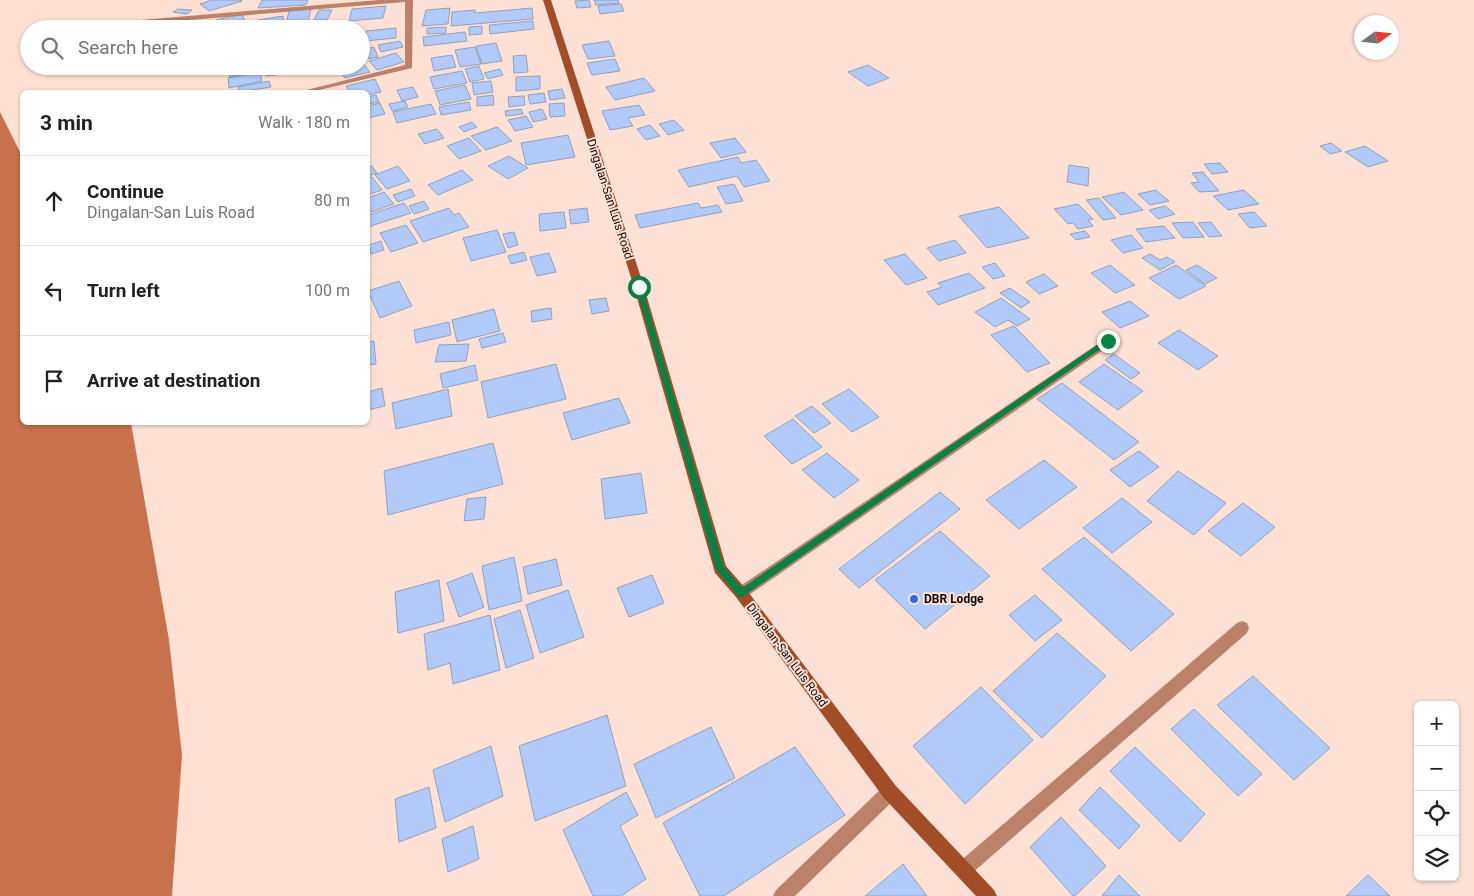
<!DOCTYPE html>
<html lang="en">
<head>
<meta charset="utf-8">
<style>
  :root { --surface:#fff; --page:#f2f2f2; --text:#202124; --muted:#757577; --line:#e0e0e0 }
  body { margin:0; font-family:Roboto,sans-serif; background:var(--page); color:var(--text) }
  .controls { position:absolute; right:15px; bottom:15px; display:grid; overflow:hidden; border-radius:8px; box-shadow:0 1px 4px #0004 }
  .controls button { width:45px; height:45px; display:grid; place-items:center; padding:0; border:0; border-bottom:1px solid var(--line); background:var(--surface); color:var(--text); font:25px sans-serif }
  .compass { position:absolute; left:1354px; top:15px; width:45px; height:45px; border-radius:50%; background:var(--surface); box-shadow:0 1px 4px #0004; rotate:75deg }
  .stop { position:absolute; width:15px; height:15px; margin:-11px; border:4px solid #0b8043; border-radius:50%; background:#fff }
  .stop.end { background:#0b8043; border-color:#fff; box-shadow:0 1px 5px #0008 }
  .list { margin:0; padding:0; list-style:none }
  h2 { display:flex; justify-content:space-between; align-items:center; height:65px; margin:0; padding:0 20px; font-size:21px }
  h2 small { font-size:16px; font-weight:400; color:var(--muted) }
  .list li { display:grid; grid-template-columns:32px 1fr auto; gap:15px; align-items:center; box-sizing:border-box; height:90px; padding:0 20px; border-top:1px solid var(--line) }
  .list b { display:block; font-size:19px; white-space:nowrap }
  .list p { margin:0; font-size:16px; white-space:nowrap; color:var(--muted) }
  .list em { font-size:16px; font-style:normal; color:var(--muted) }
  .icon { flex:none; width:28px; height:28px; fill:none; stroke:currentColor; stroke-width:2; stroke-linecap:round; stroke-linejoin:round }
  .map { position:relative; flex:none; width:1474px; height:896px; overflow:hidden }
  .search { position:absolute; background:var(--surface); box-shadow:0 1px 4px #0004; left:20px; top:20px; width:350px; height:55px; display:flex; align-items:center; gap:12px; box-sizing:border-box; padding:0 18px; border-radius:28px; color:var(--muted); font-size:19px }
  .panel { position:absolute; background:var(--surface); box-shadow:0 1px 4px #0004; left:20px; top:90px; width:350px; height:335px; border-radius:8px }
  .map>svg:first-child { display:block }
  .water { fill:#c7714d }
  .building { fill:#b1caf9; stroke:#92a1be }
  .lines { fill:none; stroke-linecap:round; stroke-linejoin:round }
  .street { fill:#bc8169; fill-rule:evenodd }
  .secondary { fill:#a14d28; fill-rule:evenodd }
  .route { fill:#0b8043 }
  .poi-dot { fill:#356ad9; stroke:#fee0d5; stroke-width:2 }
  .labels { text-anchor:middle; stroke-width:4; stroke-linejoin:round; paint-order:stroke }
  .street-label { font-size:12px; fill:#160a06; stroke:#fee0d5 }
  .poi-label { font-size:12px; font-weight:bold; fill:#160a06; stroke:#fee0d5; text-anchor:start }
</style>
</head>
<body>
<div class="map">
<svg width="1474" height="896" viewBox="0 0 1474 896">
  <rect width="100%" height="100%" fill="#fee0d5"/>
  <path class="water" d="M 0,112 L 22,156 L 22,422 L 131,423 L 169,640 L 182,755 L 172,896 L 0,896 Z"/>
  <path class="building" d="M 212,0 L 241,0 L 242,1 L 209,11 L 200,4 Z
    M 262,0 L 308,0 L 306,5 L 258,8 Z
    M 589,0 L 591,7 L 577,8 L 575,1 Z
    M 594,0 L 618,0 L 619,3 L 596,5 Z
    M 621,4 L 624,11 L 600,14 L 598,6 Z
    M 386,6 L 383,18 L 349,21 L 352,9 Z
    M 450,8 L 448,24 L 422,26 L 426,10 Z
    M 532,8 L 533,19 L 451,26 L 452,12 L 475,10 L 475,13 Z
    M 178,9 L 192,10 L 187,14 L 173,12 Z
    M 311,9 L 308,22 L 286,24 L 289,11 Z
    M 319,10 L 332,10 L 327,20 L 314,20 Z
    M 242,14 L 246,24 L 219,29 L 216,20 Z
    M 283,16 L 284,24 L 260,28 L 258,20 Z
    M 209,21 L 209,29 L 163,29 Z
    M 330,21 L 330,26 L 314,28 L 314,23 Z
    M 533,21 L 534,29 L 490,34 L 489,25 Z
    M 482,26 L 482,34 L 469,35 L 469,27 Z
    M 446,27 L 446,33 L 427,34 L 427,28 Z
    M 396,28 L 396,38 L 365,41 L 366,31 Z
    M 465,32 L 467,41 L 424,46 L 423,37 Z
    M 400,41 L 403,47 L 381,52 L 378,45 Z
    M 609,41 L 615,56 L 588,59 L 582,45 Z
    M 496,43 L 502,61 L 482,64 L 476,46 Z
    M 374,47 L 378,57 L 361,60 L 361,50 Z
    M 475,47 L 481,64 L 460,67 L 455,50 Z
    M 396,53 L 404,62 L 377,70 L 369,61 Z
    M 452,55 L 456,67 L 434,71 L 431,58 Z
    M 526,55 L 528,72 L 514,73 L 513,56 Z
    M 615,59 L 620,71 L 592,75 L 587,63 Z
    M 362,62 L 370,72 L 345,78 L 338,69 L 348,66 L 361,66 Z
    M 868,65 L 889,78 L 868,86 L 848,72 Z
    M 240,66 L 257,66 L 258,71 L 230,77 L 228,69 Z
    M 479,66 L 484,79 L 470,82 L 465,69 Z
    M 283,68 L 283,74 L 266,76 L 266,70 Z
    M 500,69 L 503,75 L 488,79 L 484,73 Z
    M 462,71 L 467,83 L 434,89 L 430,77 Z
    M 260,72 L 262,81 L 229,88 L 228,78 Z
    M 540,76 L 540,89 L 516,91 L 516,77 Z
    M 644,78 L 655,91 L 615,100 L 606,87 Z
    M 375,79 L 381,92 L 368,95 L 368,92 L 349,92 L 346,86 Z
    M 269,81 L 271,87 L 240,92 L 238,87 Z
    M 491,81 L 493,92 L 474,95 L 472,83 Z
    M 465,85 L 471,99 L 440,105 L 435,91 Z
    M 413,87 L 418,97 L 402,101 L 397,90 Z
    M 562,89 L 565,98 L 550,100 L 548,91 Z
    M 544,93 L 546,102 L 530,104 L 528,95 Z
    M 376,95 L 379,102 L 368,104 L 368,97 Z
    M 493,95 L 494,105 L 477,106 L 477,97 Z
    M 524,96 L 525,105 L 509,107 L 508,97 Z
    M 405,101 L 408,107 L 392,111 L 389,104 Z
    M 469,102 L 471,110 L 441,115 L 439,107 Z
    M 380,103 L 385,114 L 368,118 L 368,106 Z
    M 564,103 L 565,116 L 550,117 L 549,104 Z
    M 431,104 L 436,114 L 397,123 L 393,112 Z
    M 639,105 L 645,115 L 628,118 L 633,126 L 610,130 L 602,111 Z
    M 521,109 L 523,114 L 506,116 L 505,111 Z
    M 542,109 L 547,119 L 533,122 L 529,112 Z
    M 526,116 L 533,127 L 515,131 L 508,120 Z
    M 674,120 L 684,130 L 668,135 L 659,124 Z
    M 472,122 L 477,127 L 464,132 L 459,127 Z
    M 650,125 L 660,136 L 646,140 L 637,129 Z
    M 497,127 L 512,141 L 486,150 L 471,136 Z
    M 437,129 L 444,138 L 425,144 L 418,134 Z
    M 568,135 L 575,157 L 526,165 L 521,143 Z
    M 469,138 L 481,151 L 459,159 L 447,146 Z
    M 735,138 L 746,152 L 721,158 L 710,143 Z
    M 1331,143 L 1342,151 L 1330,154 L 1320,146 Z
    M 1365,146 L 1388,161 L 1368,167 L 1345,152 Z
    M 509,156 L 528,168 L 508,179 L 488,166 Z
    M 738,157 L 741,163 L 756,160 L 770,181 L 744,187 L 737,176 L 689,187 L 678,170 Z
    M 1220,163 L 1228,172 L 1212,174 L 1204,164 Z
    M 1069,165 L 1089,168 L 1088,186 L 1067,182 Z
    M 372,166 L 377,173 L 368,176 L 368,167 Z
    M 398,166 L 410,181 L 387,189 L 375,175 Z
    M 462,170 L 473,180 L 438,195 L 428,185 Z
    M 1203,172 L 1219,191 L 1199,192 L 1191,183 L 1199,182 L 1192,173 Z
    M 372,177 L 382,190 L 368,195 L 368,178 Z
    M 734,184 L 743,201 L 726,204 L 717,187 Z
    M 411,189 L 415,196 L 398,202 L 393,195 Z
    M 1156,190 L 1169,201 L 1150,205 L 1138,194 Z
    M 1244,190 L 1259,204 L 1228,210 L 1213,196 Z
    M 384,192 L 394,204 L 371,212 L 368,208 L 368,198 Z
    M 1124,192 L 1143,210 L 1121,215 L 1102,197 Z
    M 1099,198 L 1116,218 L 1103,220 L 1086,200 Z
    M 424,201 L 429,209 L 414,214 L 409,206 Z
    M 404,203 L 411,213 L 368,227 L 368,215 Z
    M 698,203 L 701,208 L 718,205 L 722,212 L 640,228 L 635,215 Z
    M 1078,204 L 1093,219 L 1088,220 L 1093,226 L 1078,229 L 1073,223 L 1068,224 L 1054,209 Z
    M 1165,206 L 1175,214 L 1158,219 L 1149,210 Z
    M 999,207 L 1029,238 L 987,248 L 959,216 Z
    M 449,208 L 454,215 L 459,213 L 469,227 L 423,242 L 410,221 Z
    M 587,208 L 589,222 L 571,224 L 569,210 Z
    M 564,212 L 566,228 L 540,231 L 539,214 Z
    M 1254,212 L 1267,226 L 1250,228 L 1238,214 Z
    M 1193,222 L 1204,237 L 1183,238 L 1172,223 Z
    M 1211,222 L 1222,236 L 1209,237 L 1198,223 Z
    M 406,225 L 418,243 L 391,252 L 380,233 Z
    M 1164,226 L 1175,238 L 1146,242 L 1136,229 Z
    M 497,230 L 506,252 L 471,261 L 463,238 Z
    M 1085,231 L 1090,237 L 1076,240 L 1070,234 Z
    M 514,232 L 518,245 L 508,248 L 503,234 Z
    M 1131,235 L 1143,248 L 1123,253 L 1111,240 Z
    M 955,240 L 966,253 L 939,261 L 927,248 Z
    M 381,241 L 384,250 L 371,254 L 369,245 Z
    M 524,252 L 527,260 L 511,264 L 508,256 Z
    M 549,253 L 556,272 L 537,276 L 530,257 Z
    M 905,254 L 927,278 L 906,285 L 884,260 Z
    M 1150,254 L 1160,260 L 1167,257 L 1175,262 L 1160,270 L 1142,258 Z
    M 995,263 L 1005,276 L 993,279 L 982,267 Z
    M 1110,265 L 1135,285 L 1115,293 L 1091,273 Z
    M 1176,265 L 1206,286 L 1179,299 L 1149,278 Z
    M 1197,265 L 1217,278 L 1205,284 L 1186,270 Z
    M 969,273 L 985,288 L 938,305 L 927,292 L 942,287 L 938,283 Z
    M 1044,274 L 1058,286 L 1039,294 L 1026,282 Z
    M 399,281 L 412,306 L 380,318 L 368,291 Z
    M 1010,288 L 1030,302 L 1021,308 L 1000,293 Z
    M 606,298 L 609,311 L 592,314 L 589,300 Z
    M 1001,298 L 1030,319 L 1017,326 L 1008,320 L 995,327 L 975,312 Z
    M 1130,301 L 1149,316 L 1120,328 L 1102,312 Z
    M 551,308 L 552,319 L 532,322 L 531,311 Z
    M 494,309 L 500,331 L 457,342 L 452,320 Z
    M 449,322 L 451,335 L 416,343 L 414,330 Z
    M 1014,326 L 1050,363 L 1027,372 L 991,335 Z
    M 1179,330 L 1218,356 L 1198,370 L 1158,343 Z
    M 503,333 L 506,342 L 482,348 L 479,339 Z
    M 374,341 L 376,364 L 368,365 L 368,342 Z
    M 469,344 L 466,361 L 435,362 L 439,345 Z
    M 1114,354 L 1140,373 L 1131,379 L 1105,360 Z
    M 556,364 L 566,399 L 488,418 L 481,382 Z
    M 1104,364 L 1143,391 L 1118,410 L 1079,382 Z
    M 475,365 L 478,380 L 443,388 L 440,374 Z
    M 1062,383 L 1139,442 L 1114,460 L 1037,399 Z
    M 382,388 L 385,406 L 368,410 L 368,392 Z
    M 448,389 L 452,416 L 396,429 L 392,403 Z
    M 849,389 L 879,417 L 852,432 L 822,404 Z
    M 619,398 L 630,423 L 572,440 L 563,413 Z
    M 812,406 L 831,423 L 814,433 L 795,416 Z
    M 793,419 L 822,447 L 792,464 L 764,436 Z
    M 493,443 L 503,484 L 388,515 L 384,471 Z
    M 1139,451 L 1159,467 L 1130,487 L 1110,470 Z
    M 827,453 L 859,480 L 834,498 L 802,470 Z
    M 1044,460 L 1077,487 L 1019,529 L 986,500 Z
    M 1178,471 L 1226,503 L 1194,535 L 1147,501 Z
    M 641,473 L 647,513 L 605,519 L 601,479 Z
    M 940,492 L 960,509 L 859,588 L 839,569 Z
    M 486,497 L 484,519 L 464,521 L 467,499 Z
    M 1122,498 L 1152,522 L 1112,553 L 1083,528 Z
    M 1243,503 L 1275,527 L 1241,556 L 1208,531 Z
    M 940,531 L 990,576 L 925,629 L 875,580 Z
    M 1084,537 L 1174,614 L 1131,651 L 1042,569 Z
    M 514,557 L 522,601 L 489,610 L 482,566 Z
    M 556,559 L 562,585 L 528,594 L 523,567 Z
    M 472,573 L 484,607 L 459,617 L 447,583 Z
    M 652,575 L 664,603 L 629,617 L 617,588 Z
    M 439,580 L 444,621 L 398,633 L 395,592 Z
    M 568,590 L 584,637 L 540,653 L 526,605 Z
    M 1035,595 L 1062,620 L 1035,641 L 1009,615 Z
    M 520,610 L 534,658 L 506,668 L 494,619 Z
    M 490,615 L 500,670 L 453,684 L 450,663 L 428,670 L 424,634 Z
    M 1057,633 L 1106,676 L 1042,738 L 993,691 Z
    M 1253,676 L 1330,748 L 1294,780 L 1217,705 Z
    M 981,687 L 1033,740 L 965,804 L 913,746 Z
    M 1194,709 L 1262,774 L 1238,796 L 1171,729 Z
    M 607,715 L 626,786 L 535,821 L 519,746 Z
    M 711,727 L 735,778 L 656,818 L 634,764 Z
    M 491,746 L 503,796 L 445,822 L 433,770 Z
    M 795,747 L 845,815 L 724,896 L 700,896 L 663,823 Z
    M 1135,747 L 1205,814 L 1180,842 L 1110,771 Z
    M 429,787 L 436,828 L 399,842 L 395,799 Z
    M 1100,787 L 1140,826 L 1119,849 L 1079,810 Z
    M 626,792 L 638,815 L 620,826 L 646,879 L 621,896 L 593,896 L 563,830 Z
    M 1061,817 L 1106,866 L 1075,896 L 1073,896 L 1030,847 Z
    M 473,826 L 479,859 L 448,872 L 442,839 Z
    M 903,864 L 927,896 L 865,896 Z
    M 1119,875 L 1140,896 L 1102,896 Z
    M 1368,875 L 1390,896 L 1346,896 Z"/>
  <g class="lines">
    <path class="street" d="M 379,0 L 413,0 L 412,68 L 311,92 L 299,92 L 405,65 L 405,2 L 129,25 L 125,23 L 129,21 Z
      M 1108,337 L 1114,341 L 1112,344 L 746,597 L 741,599 L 736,597 L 734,593 L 736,589 Z
      M 1242,621 L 1247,623 L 1249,628 L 1247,633 L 970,875 L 964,878 L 958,875 L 955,869 L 958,863 L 1237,623 Z
      M 890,784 L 896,786 L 898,792 L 896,798 L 795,896 L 773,896 L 776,890 L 884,786 Z"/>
    <path class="secondary" d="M 543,0 L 551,0 L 644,287 L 726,566 L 746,589 L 896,786 L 994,890 L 997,896 L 976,896 L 884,798 L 736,597 L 715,573 L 634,287 Z"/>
  </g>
  <path class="route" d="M 639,285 L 642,287 L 724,567 L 742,588 L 1106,339 L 1112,341 L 741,598 L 738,596 L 716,569 L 636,287 Z"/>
  <circle class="poi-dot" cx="914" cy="599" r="5"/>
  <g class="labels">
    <g class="street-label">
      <text transform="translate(610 199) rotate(72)" y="4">Dingalan-San Luis Road</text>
      <text transform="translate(787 655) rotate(53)" y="4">Dingalan-San Luis Road</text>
    </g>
    <g class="poi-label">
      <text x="924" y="603">DBR Lodge</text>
    </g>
  </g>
</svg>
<div class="controls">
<button>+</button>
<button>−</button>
<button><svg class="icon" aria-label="locate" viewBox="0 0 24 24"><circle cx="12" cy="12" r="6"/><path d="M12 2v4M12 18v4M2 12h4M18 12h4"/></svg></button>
<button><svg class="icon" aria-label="layers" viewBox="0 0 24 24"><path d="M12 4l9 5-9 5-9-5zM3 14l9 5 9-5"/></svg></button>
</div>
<svg class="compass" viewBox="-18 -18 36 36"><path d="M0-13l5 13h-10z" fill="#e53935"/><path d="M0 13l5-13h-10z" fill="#757577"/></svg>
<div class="stop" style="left:639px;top:287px"></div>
<div class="stop end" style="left:1108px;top:341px"></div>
<div class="search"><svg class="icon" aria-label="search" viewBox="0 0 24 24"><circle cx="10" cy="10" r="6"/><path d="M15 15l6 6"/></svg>Search here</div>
<section class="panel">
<h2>3 min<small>Walk · 180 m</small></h2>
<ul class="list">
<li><svg class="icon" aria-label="ahead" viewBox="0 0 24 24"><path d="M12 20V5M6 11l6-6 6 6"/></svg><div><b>Continue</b><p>Dingalan-San Luis Road</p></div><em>80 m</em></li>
<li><svg class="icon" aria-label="left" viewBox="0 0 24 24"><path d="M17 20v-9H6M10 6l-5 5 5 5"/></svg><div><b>Turn left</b></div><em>100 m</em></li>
<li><svg class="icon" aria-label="arrive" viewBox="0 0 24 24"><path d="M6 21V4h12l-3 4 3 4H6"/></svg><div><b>Arrive at destination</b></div></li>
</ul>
</section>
</div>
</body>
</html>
